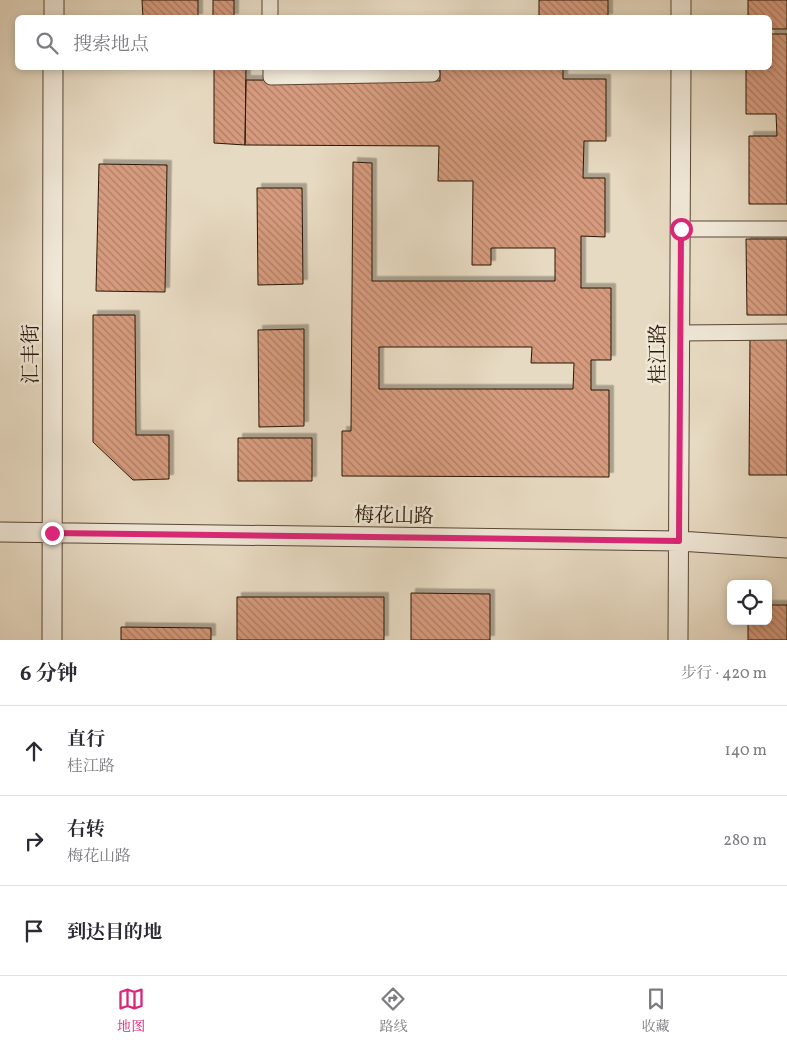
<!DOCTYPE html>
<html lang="zh">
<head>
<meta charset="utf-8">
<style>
  :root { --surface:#fff; --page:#f2f2f3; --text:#2b2b33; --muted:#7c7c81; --line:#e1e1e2; --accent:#db2777 }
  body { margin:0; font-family:Vollkorn,"Noto Serif SC",serif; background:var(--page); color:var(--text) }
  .controls { position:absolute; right:15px; bottom:15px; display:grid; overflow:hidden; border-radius:8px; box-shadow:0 2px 8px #0003 }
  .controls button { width:45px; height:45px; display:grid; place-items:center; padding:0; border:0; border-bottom:1px solid var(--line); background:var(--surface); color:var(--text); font:25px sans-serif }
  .stop { position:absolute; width:15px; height:15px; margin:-11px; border:4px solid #db2777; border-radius:50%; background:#fff }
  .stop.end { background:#db2777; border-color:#fff; box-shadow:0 1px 5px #0008 }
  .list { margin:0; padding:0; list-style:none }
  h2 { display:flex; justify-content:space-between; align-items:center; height:65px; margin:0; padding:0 20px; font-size:21px }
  h2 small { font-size:16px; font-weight:400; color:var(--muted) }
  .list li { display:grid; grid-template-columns:32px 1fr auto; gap:15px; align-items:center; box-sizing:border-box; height:90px; padding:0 20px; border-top:1px solid var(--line) }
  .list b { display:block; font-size:19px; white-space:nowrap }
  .list p { margin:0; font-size:16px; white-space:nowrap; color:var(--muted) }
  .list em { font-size:16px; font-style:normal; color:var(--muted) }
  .icon { flex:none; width:28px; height:28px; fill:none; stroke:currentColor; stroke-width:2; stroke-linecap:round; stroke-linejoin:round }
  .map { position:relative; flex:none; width:787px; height:640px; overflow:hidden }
  .search { position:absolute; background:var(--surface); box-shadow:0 2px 8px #0003; left:15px; right:15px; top:15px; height:55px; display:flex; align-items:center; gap:12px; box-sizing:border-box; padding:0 18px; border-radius:8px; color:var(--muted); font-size:19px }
  .sheet { height:335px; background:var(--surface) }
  nav { display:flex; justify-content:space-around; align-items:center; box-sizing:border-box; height:70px; border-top:1px solid var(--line); background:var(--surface); font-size:14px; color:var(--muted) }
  nav a { display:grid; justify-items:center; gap:2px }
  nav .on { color:var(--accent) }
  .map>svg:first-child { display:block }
  .building { fill:url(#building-back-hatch); stroke:#291605; fill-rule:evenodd; filter:url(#shadow) }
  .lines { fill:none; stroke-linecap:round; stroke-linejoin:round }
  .minor-casing { stroke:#584734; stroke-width:17 }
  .tertiary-casing { stroke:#584734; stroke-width:21 }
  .minor { stroke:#efe7d7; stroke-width:15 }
  .tertiary { stroke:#efe7d7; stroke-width:19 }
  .route { stroke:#db2777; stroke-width:6 }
  .labels { text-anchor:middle; stroke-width:5; stroke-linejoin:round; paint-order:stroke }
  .street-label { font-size:20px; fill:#291605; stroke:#efe7d7 }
</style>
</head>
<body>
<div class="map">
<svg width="787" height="640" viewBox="0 0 787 640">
  <defs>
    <pattern id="building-back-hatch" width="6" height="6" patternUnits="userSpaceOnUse" patternTransform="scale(1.25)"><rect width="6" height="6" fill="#d69b7e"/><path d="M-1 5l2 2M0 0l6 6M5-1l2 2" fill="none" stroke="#ae7d65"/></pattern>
    <filter id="shadow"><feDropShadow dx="4.5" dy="-4.5" stdDeviation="0" flood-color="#0004"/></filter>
  </defs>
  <rect width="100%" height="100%" fill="#e7dac2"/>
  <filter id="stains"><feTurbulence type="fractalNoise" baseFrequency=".004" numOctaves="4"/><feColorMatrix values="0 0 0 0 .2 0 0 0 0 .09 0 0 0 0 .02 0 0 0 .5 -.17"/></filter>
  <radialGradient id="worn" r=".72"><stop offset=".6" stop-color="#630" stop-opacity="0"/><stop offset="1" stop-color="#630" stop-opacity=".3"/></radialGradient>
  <path class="building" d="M 142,0 L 198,0 L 198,18 L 143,18 Z
    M 213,0 L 234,0 L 234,18 L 213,18 Z
    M 539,0 L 608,0 L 608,18 L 539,18 Z
    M 748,0 L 787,0 L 787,29 L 770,29 L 770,18 L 748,18 Z
    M 770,34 L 787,34 L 787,204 L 749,204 L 749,136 L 777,136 L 776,114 L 746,114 L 746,68 L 770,68 Z
    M 214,68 L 246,68 L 245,145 L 214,143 Z
    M 440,68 L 563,68 L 563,79 L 606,79 L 606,141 L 584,141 L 583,178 L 605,178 L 605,237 L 581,236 L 581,288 L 611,288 L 611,360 L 591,360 L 591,390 L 609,390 L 609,477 L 342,476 L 342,431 L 351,431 L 353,162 L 372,163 L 372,281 L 555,281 L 555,248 L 491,248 L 491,265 L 472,265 L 473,181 L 438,181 L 439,146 L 245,145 L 246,80 L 440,81 ZM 379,347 L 532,347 L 531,363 L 574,363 L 573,389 L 379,389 Z
    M 99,164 L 167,165 L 165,292 L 96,291 Z
    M 257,188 L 302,188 L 303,284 L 258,285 Z
    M 746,239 L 787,239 L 787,315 L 747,315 Z
    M 93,315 L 135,315 L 136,435 L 169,435 L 169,479 L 133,480 L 93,442 Z
    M 304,329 L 304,426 L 259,427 L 258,330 Z
    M 750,336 L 787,336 L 787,475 L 749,475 Z
    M 238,438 L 312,438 L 312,481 L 238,481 Z
    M 411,593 L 490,594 L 490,640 L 411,640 Z
    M 237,597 L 384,597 L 384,640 L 237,640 Z
    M 768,605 L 787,605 L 787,640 L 748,640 L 748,621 L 768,621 Z
    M 121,627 L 211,628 L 211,640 L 121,640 Z"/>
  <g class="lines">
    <g class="minor-casing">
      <path id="minor" d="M 270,0 L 270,18
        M 271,68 L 271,77 L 432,74
        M 681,229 L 787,229
        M 680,333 L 787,332"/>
    </g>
    <g class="tertiary-casing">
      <path id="tertiary" d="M 54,18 L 54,0
        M 681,18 L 681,0
        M 0,532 L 679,541 L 787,548
        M 52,640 L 53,68
        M 678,640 L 681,68"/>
    </g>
    <use href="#minor" class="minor"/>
    <use href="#tertiary" class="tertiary"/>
  </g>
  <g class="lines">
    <path class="route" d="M 52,533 L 679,541 L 681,229"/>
  </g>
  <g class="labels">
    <g class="street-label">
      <text transform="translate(30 354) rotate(-90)" y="7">汇丰街</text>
      <text transform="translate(657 354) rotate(-90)" y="7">桂江路</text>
      <text transform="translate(394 515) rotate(1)" y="7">梅花山路</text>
    </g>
  </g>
  <rect width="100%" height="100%" filter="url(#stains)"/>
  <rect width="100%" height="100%" fill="url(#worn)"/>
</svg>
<div class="controls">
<button><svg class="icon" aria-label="locate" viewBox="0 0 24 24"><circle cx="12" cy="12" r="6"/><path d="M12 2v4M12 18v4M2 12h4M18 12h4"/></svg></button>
</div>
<div class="stop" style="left:681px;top:229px"></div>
<div class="stop end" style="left:52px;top:533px"></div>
<div class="search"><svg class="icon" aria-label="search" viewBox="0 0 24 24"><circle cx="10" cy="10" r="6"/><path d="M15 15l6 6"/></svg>搜索地点</div>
</div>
<section class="sheet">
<h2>6 分钟<small>步行 · 420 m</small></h2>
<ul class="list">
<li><svg class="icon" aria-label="ahead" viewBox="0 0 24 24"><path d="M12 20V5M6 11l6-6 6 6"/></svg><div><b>直行</b><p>桂江路</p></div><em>140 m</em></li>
<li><svg class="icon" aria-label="right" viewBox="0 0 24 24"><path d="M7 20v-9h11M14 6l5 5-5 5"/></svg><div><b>右转</b><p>梅花山路</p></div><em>280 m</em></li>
<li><svg class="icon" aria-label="arrive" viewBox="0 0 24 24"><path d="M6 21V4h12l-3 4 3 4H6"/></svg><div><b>到达目的地</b></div></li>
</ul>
</section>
<nav>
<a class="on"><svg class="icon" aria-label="map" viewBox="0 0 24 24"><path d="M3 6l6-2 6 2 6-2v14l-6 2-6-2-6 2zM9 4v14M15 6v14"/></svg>地图</a>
<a><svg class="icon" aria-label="directions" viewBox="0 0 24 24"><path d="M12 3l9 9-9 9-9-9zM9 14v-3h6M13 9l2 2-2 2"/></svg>路线</a>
<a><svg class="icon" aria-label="saved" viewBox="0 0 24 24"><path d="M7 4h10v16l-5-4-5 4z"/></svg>收藏</a>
</nav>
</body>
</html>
